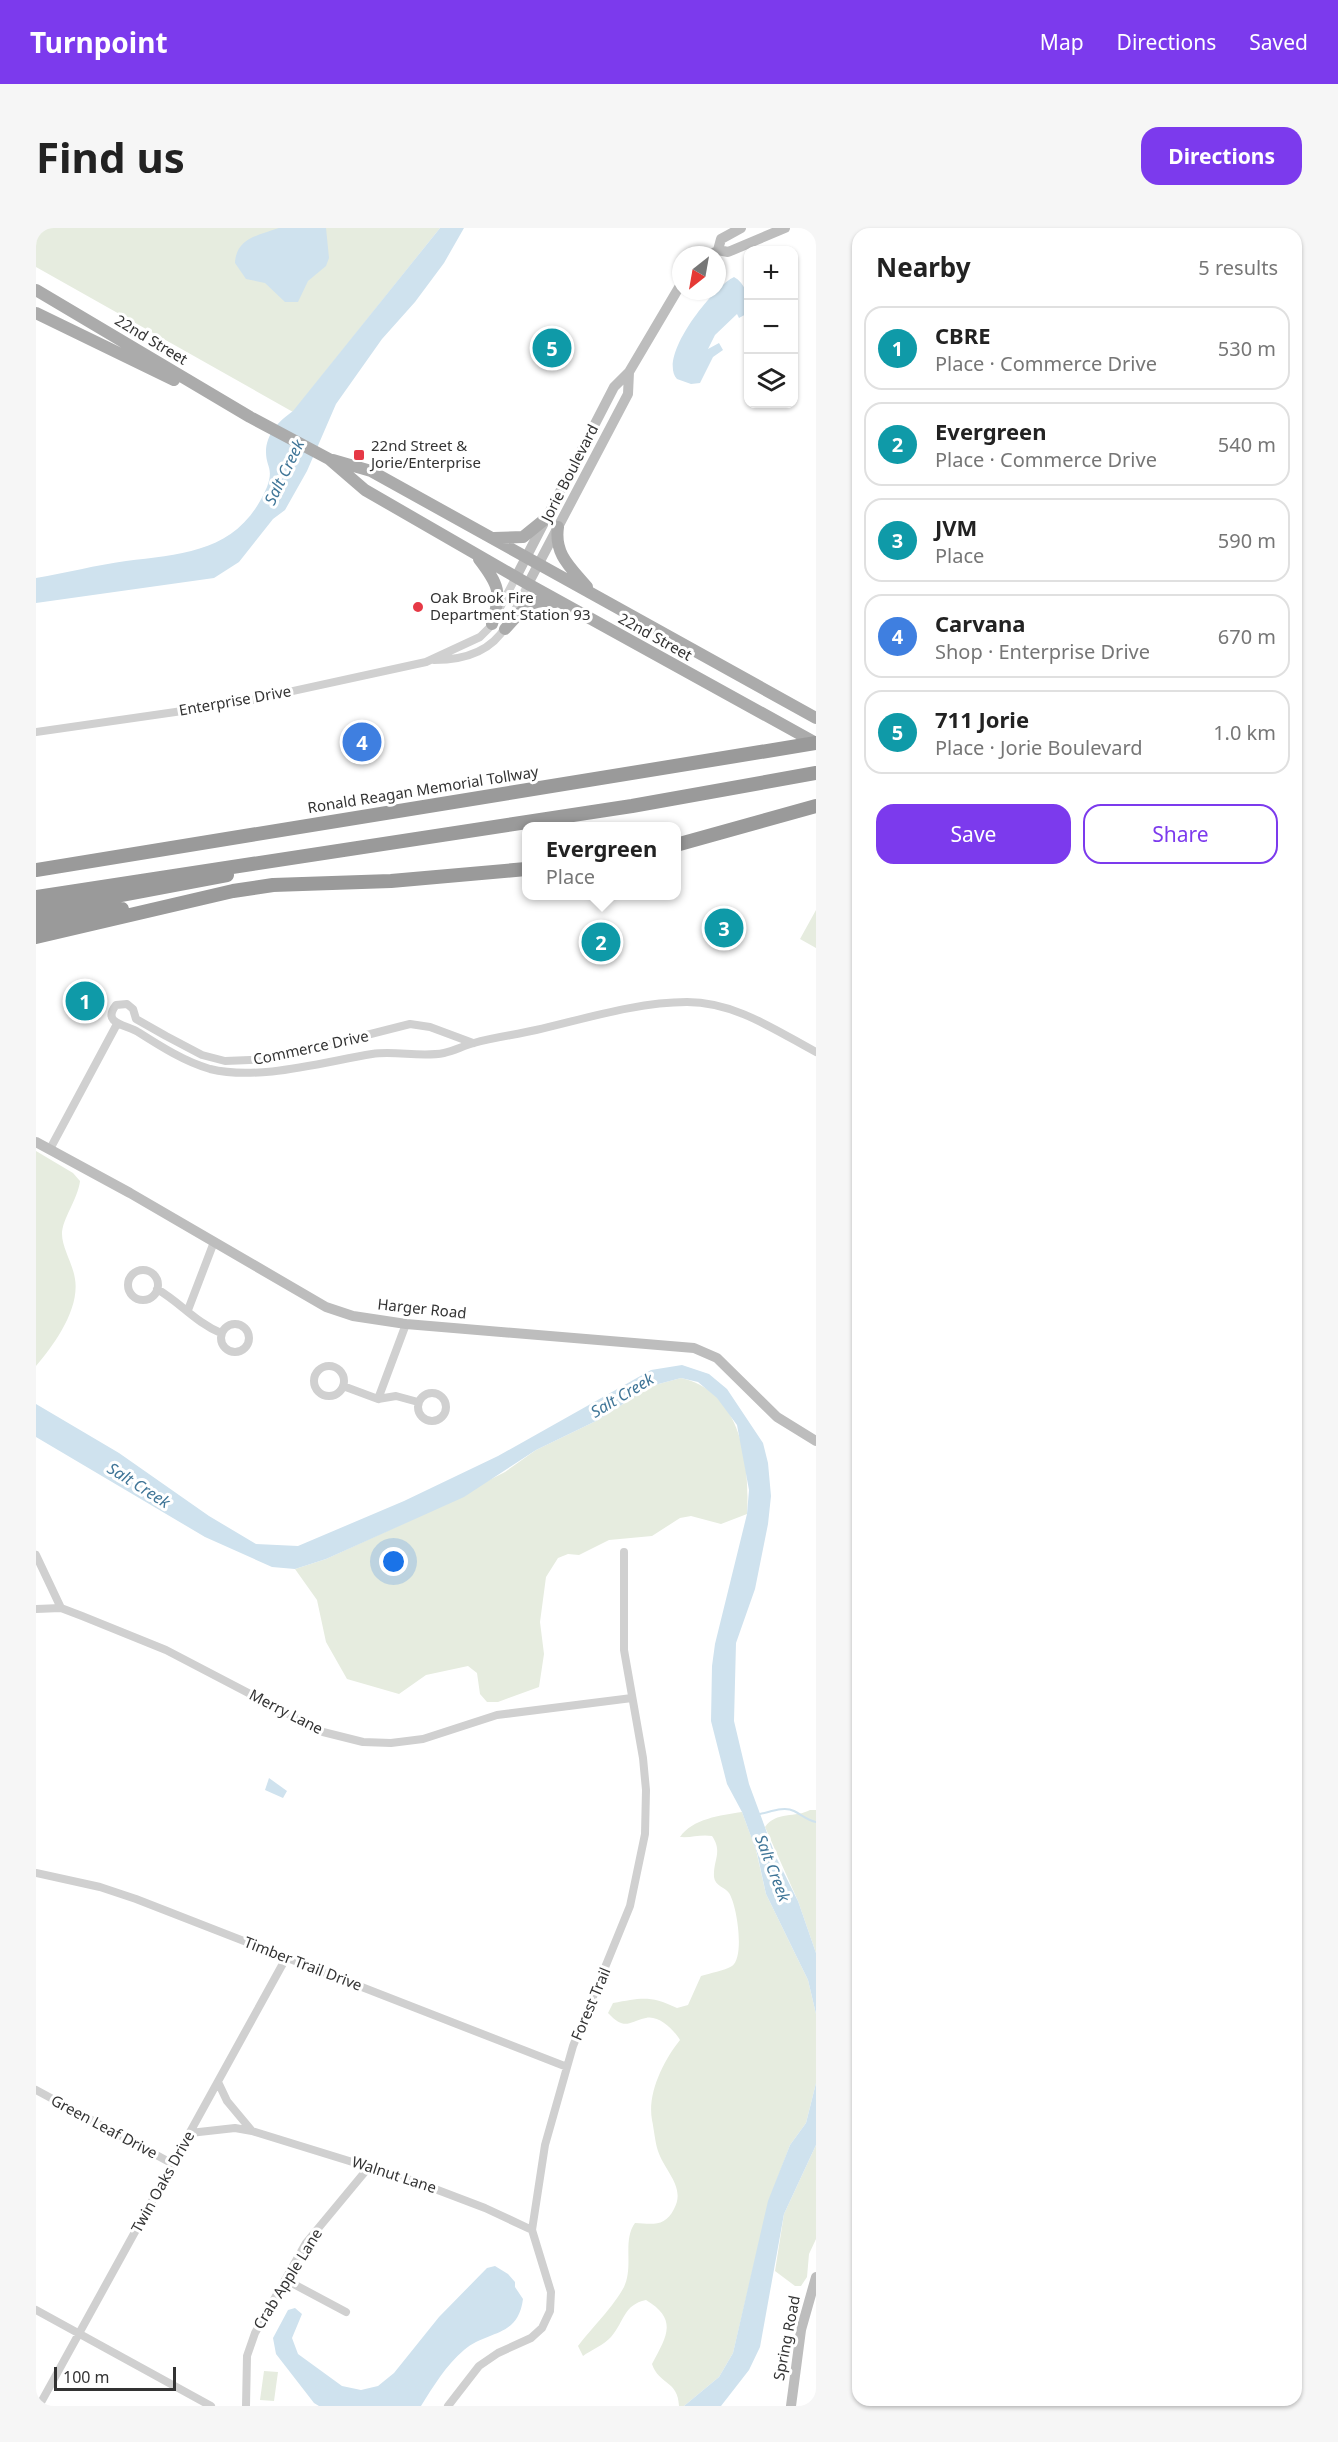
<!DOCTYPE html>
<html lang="en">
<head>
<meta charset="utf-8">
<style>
  :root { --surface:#fff; --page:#f6f6f6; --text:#222; --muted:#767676; --line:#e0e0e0; --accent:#7c3aed }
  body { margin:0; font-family:"Noto Sans",sans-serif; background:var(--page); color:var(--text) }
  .controls { position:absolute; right:18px; top:18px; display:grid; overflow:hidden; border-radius:12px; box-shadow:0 2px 4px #0004 }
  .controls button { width:54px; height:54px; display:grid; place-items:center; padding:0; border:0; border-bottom:2px solid var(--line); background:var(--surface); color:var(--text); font:30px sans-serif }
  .compass { position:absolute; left:636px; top:18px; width:54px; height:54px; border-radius:50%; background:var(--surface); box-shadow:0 2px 4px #0004; rotate:211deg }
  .scale { position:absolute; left:18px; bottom:15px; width:122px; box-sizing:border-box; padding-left:6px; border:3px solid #333; border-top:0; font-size:16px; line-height:21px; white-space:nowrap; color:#333; -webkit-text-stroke:4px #fff; paint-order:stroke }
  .you { position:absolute; left:358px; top:1334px; width:21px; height:21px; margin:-15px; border:4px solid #fff; border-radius:50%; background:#1a73e8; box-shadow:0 0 0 9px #1a73e833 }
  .badge { display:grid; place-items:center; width:39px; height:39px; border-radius:50%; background:var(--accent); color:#fff; font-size:20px; font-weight:700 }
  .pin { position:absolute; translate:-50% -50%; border:3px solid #fff; box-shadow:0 2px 6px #0006 }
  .popup { position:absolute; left:486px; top:594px; width:159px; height:78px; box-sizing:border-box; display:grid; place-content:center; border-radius:12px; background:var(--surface); filter:drop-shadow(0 2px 4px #0005); font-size:20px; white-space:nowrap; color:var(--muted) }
  .popup b { font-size:22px; color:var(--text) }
  .popup::after { content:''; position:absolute; left:50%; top:100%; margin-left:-12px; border:12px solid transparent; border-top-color:var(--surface) }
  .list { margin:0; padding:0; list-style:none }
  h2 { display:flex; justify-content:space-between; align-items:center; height:78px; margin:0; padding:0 24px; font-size:26px }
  h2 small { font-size:20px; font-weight:400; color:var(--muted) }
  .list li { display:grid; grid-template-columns:39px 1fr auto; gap:18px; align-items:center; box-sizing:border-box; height:84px; margin:0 12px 12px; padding:0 12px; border:2px solid var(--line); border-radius:18px }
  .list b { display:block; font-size:22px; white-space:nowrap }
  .list p { margin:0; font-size:20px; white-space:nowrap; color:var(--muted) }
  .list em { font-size:20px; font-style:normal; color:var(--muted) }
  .actions { display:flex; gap:12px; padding:18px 24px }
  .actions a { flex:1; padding:14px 0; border:2px solid var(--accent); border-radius:18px; text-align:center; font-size:21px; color:var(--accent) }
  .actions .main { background:var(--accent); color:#fff }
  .icon { flex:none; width:33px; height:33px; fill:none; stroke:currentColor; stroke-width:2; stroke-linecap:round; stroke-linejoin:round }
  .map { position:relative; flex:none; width:780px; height:2178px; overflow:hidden; border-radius:18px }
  header { display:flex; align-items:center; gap:36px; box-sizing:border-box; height:84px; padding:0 30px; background:var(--accent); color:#fff }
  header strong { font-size:28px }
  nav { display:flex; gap:33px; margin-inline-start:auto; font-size:21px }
  .intro { display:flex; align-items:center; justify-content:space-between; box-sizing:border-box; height:144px; padding:0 36px }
  h1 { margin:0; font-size:42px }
  .button { padding:15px 27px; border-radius:18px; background:var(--accent); color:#fff; font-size:21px; font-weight:700 }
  main { display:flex; gap:36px; padding:0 36px }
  aside { flex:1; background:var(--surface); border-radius:18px; box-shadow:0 2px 4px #0004 }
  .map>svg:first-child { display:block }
  .green { fill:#e6ecdf }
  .water { fill:#cfe2ee }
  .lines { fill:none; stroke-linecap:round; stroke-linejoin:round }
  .stream { stroke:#cfe2ee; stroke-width:2 }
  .street { stroke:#d0d0d0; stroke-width:8 }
  .secondary { stroke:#bdbdbd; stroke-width:10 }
  .primary { stroke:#ababab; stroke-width:12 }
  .highway { stroke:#9a9a9a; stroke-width:14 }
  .poi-dot { fill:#e63946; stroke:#fff; stroke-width:2 }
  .labels { text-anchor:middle; stroke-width:6; stroke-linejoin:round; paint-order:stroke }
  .street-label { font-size:15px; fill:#333; stroke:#fff }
  .poi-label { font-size:15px; fill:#333; stroke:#fff; text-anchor:start }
  .water-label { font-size:16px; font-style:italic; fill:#3f7597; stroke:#fff }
</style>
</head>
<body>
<header>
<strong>Turnpoint</strong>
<nav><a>Map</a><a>Directions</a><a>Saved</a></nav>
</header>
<div class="intro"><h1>Find us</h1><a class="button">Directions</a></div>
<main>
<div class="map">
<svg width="780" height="2178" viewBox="0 0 780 2178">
  <rect width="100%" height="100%" fill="#fff"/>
  <path class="green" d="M 0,0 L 404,0 L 257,184 L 0,39 Z
    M 780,682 L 780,720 L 764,711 Z
    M 0,923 L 37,945 L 44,953 C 42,971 26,991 26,1006 C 26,1020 37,1036 39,1051 C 44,1081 18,1117 0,1138 Z
    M 645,1150 C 705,1163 714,1234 711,1286 L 685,1296 L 655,1288 L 644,1290 L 616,1308 L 573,1312 L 543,1327 L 532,1326 L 522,1330 L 510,1349 L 504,1394 L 508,1426 L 503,1459 L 462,1474 L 451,1474 L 444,1466 L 441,1445 L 432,1438 L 390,1447 L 363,1466 L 311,1451 L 290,1414 L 281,1372 L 259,1341 L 290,1331 L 373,1293 L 469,1244 L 500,1222 L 562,1192 L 615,1158 Z
    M 774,1582 L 780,1582 L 780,1725 L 762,1673 L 729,1599 C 740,1583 760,1590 774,1582 Z
    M 706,1584 L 720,1622 L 730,1666 L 772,1752 L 780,1786 L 780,1855 L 770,1895 L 754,1917 L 733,1973 L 697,2125 L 683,2149 L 648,2178 L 643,2178 C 642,2152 623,2157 616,2136 C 630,2109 643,2092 610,2072 C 587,2077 589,2093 575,2109 C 568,2117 555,2122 547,2128 L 542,2118 C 555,2101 578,2078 588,2059 C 598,2038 586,2013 599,1995 C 617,1996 629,1999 638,1981 C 650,1959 629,1944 622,1923 C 619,1914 618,1901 616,1892 C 611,1865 628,1832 644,1812 C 638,1802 623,1787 610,1790 C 592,1794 589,1803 572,1785 L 577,1775 C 605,1770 614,1767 641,1780 L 652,1777 L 665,1748 C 674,1745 688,1743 696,1738 C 709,1729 701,1677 693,1665 C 689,1659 679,1658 678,1649 C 677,1632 687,1624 676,1608 C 664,1606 656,1610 644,1609 C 656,1591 685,1587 706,1584 Z
    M 780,1917 L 780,2011 L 773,2026 L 771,2049 L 765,2058 L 759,2058 L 739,2043 L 748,1986 Z
    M 228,2143 L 242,2144 L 238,2173 L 224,2172 Z"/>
  <path class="water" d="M 243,0 L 290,0 L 293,30 L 290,38 L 272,53 L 262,74 L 249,74 L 229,55 L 210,51 L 199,35 C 200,10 223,7 243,0 Z
    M 404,0 L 428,0 L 408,35 L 379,74 L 346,111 L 300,176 L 271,243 L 249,282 L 237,291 L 203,334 L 178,350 L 0,375 L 0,350 C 30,345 60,337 90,333 C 150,326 204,323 231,259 C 238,240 230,239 230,224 C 230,206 243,193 257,183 Z
    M 698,49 C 711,56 713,72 712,85 L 703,90 L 701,86 L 679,107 L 672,121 L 683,115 L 687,122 L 677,129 L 664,155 L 655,156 L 641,151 C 621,129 677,59 698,49 Z
    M 646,1137 L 673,1146 L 691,1161 L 727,1215 L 732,1235 L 735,1268 L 732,1296 L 719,1361 L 700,1415 L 698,1493 L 713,1556 L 740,1629 L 762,1673 L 780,1725 L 780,1786 L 772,1752 L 730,1666 L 721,1625 L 706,1584 L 691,1556 L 675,1493 L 676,1438 L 679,1416 L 711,1286 L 713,1262 L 701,1197 L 681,1170 L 662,1154 L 645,1150 L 615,1158 L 562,1192 L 500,1222 L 428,1269 L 290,1331 L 259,1341 L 236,1339 L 169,1309 L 0,1209 L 0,1176 L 83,1225 L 173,1288 L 220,1316 L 262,1318 L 368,1273 L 462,1228 L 615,1142 Z
    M 233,1550 L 251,1563 L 247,1570 L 229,1562 Z
    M 780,1855 L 780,1917 L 748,1986 L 724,2119 L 713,2142 L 685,2178 L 648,2178 L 683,2149 L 697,2125 L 732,1973 L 754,1917 L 770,1895 Z
    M 459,2038 L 472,2046 L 479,2054 L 479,2059 L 487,2071 C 482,2110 452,2102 428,2122 C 410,2137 397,2159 385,2178 L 283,2178 L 278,2175 L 240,2126 L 237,2110 L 252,2082 L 259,2080 L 266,2086 L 256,2110 L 262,2126 L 306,2158 L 325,2162 L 342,2158 L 358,2145 L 403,2089 L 451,2040 Z"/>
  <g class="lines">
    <path class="stream" d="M 724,1586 C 734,1584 748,1578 758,1583 C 766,1587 771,1592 780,1594"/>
    <path class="street" d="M 476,388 L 492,356
      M 398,432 C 426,432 455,424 470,398
      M 0,504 L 202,475 L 390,434 L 444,409 L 454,399 L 480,349
      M 437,815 L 394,799 L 374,796 L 236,831 L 189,833 L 166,827 L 130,808 L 100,791 L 97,781 L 91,776 L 80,777 C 65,796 91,797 102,804 C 124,818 149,834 174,841 C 223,853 287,834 336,826 C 359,822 384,830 408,825 C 418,823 427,818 438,815 C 458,809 479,807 500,802 C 548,791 601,774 651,774 C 699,774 739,802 780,824
      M 14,921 L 81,796
      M92 1057a15 15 0 1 1 30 0a15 15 0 1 1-30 0Z
      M 121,1061 C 145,1075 159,1094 185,1105
      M 152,1082 L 178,1014
      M185 1110a14 14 0 1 1 28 0a14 14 0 1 1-28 0Z
      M278 1153a15 15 0 1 1 30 0a15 15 0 1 1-30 0Z
      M 307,1158 L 342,1171 L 360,1168 L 382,1174
      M382 1179a14 14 0 1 1 28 0a14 14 0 1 1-28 0Z
      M 342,1171 L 370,1096
      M 0,1327 L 25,1380
      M 0,1381 L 25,1380 L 46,1388 L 130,1422 L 287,1504 L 327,1514 L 355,1515 L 387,1511 L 461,1487 L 596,1470
      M 0,1645 L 64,1659 L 100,1671 L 531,1839
      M 182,1854 L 191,1873 L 216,1903 L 378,1953 L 449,1980 L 496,2002
      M 0,1862 L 137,1936
      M 154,1905 L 199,1900 L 216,1903
      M 250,2052 L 310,2084
      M 0,2082 L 175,2178
      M 3,2178 L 250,1730
      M 210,2178 L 211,2128 L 219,2105 L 270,2015 L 333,1939
      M 412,2178 L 443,2138 L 462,2125 L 495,2110 L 506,2100 L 514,2083 L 515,2064 L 496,2002 L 509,1917 L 537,1818 L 594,1678 L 609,1606 L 610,1562 L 607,1530 L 588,1422 L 588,1324"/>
    <path class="secondary" d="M 682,22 L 692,24 L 749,0
      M 675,27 L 682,22 L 685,11 L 705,0
      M 480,349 L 578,159 L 593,144 L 645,56
      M 492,356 L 592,166 L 593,144
      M 0,914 L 94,965 L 290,1079 L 317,1088 L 370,1096 L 658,1120 L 681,1130 L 741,1189 L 780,1213
      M 755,2178 L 765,2102 L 780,2049"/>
    <path class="primary" d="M 0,62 L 214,189 L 293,231 L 329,262 L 492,356 L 780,515
      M 0,85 L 138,152
      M 297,232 L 335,243 L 780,490
      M 522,299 C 518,326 534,339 551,359
      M 458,310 L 487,309 L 508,292
      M 443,331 C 463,357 466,364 456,396
      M 469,401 C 485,384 493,369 519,374"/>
    <path class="highway" d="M 640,617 L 780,578
      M 0,642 L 780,515
      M 0,669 L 596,578 L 780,545
      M 0,683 L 191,647
      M 0,695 L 86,681
      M 0,709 L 197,663 L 237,657 L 355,653 L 490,641"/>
  </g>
  <g class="poi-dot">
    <rect x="317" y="221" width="12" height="12" rx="3"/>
    <circle cx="382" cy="379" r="6"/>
  </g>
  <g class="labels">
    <g class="street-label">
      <text transform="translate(115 112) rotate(31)" y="5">22nd Street</text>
      <text transform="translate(534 245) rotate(-63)" y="5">Jorie Boulevard</text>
      <text transform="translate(619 409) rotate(29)" y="5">22nd Street</text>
      <text transform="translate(199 473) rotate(-10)" y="5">Enterprise Drive</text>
      <text transform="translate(387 562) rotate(-9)" y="5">Ronald Reagan Memorial Tollway</text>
      <text transform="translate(275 820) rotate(-12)" y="5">Commerce Drive</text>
      <text transform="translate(386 1081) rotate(6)" y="5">Harger Road</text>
      <text transform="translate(250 1484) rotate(27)" y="5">Merry Lane</text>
      <text transform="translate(267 1736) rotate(21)" y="5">Timber Trail Drive</text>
      <text transform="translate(555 1776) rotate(-67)" y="5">Forest Trail</text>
      <text transform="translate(68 1899) rotate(28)" y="5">Green Leaf Drive</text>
      <text transform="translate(358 1947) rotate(18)" y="5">Walnut Lane</text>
      <text transform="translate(127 1954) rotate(-61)" y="5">Twin Oaks Drive</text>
      <text transform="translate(252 2051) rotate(-58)" y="5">Crab Apple Lane</text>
      <text transform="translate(751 2110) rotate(-79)" y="5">Spring Road</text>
    </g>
    <g class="poi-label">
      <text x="335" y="223">22nd Street &amp;<tspan x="335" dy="17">Jorie/Enterprise</tspan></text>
      <text x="394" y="375">Oak Brook Fire<tspan x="394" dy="17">Department Station 93</tspan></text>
    </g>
    <g class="water-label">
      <text transform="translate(248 244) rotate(-64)" y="6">Salt Creek</text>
      <text transform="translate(586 1167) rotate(-31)" y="6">Salt Creek</text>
      <text transform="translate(103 1257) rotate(32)" y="6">Salt Creek</text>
      <text transform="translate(737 1640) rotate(69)" y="6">Salt Creek</text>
    </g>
  </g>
</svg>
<div class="controls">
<button>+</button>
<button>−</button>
<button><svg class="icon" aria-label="layers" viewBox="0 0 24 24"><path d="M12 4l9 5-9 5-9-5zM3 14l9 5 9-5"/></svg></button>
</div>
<svg class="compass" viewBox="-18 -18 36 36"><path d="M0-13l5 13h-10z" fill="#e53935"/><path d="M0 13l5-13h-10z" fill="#767676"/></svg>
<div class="scale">100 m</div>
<div class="you"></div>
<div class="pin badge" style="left:49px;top:773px;background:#0f9aa8">1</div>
<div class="pin badge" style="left:565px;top:714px;background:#0f9aa8">2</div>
<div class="popup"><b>Evergreen</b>Place</div>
<div class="pin badge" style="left:688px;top:700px;background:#0f9aa8">3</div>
<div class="pin badge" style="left:326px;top:514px;background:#3f7fe0">4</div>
<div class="pin badge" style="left:516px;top:120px;background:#0f9aa8">5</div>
</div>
<aside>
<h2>Nearby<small>5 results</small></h2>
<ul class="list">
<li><span class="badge" style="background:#0f9aa8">1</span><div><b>CBRE</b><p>Place · Commerce Drive</p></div><em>530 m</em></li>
<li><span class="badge" style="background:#0f9aa8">2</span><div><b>Evergreen</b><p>Place · Commerce Drive</p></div><em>540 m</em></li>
<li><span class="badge" style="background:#0f9aa8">3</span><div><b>JVM</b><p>Place</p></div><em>590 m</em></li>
<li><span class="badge" style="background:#3f7fe0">4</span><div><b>Carvana</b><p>Shop · Enterprise Drive</p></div><em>670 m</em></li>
<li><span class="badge" style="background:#0f9aa8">5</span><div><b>711 Jorie</b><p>Place · Jorie Boulevard</p></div><em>1.0 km</em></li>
</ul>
<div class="actions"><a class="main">Save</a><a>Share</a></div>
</aside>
</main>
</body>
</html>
